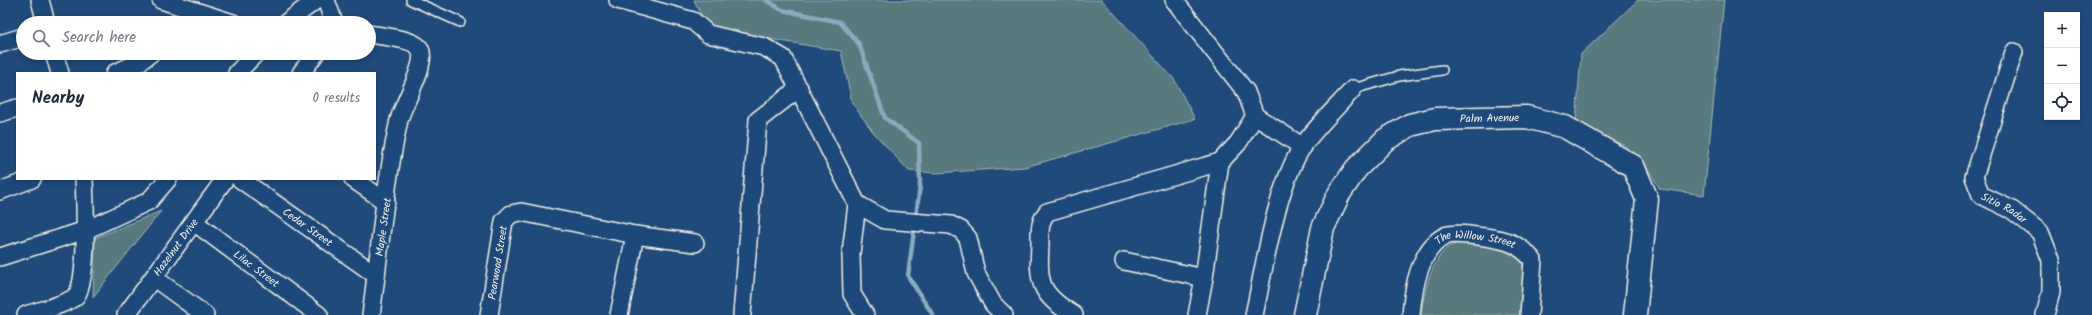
<!DOCTYPE html>
<html lang="en">
<head>
<meta charset="utf-8">
<style>
  :root { --surface:#fff; --page:#f2f2f3; --text:#1f2937; --muted:#747a83; --line:#e0e1e3 }
  body { margin:0; font-family:Kalam,sans-serif; background:var(--page); color:var(--text) }
  .controls { position:absolute; right:12px; top:12px; display:grid; overflow:hidden; border-radius:0px; box-shadow:0 2px 6px #0003 }
  .controls button { width:36px; height:36px; display:grid; place-items:center; padding:0; border:0; border-bottom:1px solid var(--line); background:var(--surface); color:var(--text); font:20px sans-serif }
  .list { margin:0; padding:0; list-style:none }
  h2 { display:flex; justify-content:space-between; align-items:center; height:52px; margin:0; padding:0 16px; font-size:17px }
  h2 small { font-size:13px; font-weight:400; color:var(--muted) }
  .icon { flex:none; width:22px; height:22px; fill:none; stroke:currentColor; stroke-width:2; stroke-linecap:round; stroke-linejoin:round }
  .map { position:relative; flex:none; width:2092px; height:315px; overflow:hidden }
  .search { position:absolute; background:var(--surface); box-shadow:0 2px 6px #0003; left:16px; top:16px; width:360px; height:44px; display:flex; align-items:center; gap:10px; box-sizing:border-box; padding:0 14px; border-radius:22px; color:var(--muted); font-size:15px }
  .panel { position:absolute; background:var(--surface); box-shadow:0 2px 6px #0003; left:16px; top:72px; width:360px; height:108px; border-radius:0px }
  .map>svg:first-child { display:block }
  .green { fill:#587a7f; stroke:#a6b6b4 }
  .lines { fill:none; stroke-linecap:round; stroke-linejoin:round }
  .stream { stroke:#8aaabe; stroke-width:4.5 }
  .lane-casing { stroke:#f4f1e8; stroke-width:12 }
  .street-casing { stroke:#f4f1e8; stroke-width:20 }
  .secondary-casing { stroke:#f4f1e8; stroke-width:25 }
  .lane { stroke:#1f4a7a; stroke-width:9 }
  .street { stroke:#1f4a7a; stroke-width:17 }
  .secondary { stroke:#1f4a7a; stroke-width:22 }
  .labels { text-anchor:middle; stroke-width:3.5; stroke-linejoin:round; paint-order:stroke }
  .street-label { font-size:11px; fill:#f4f1e8; stroke:#1f4a7a }
</style>
</head>
<body>
<div class="map">
<svg width="2092" height="315" viewBox="0 0 2092 315">
  <rect width="100%" height="100%" fill="#1f4a7a"/>
  <filter id="ink" filterUnits="userSpaceOnUse"><feTurbulence type="fractalNoise" baseFrequency=".025" numOctaves="2"/><feDisplacementMap in="SourceGraphic" scale="8" xChannelSelector="R" yChannelSelector="G"/><feConvolveMatrix kernelMatrix="1 2 1 2 8 2 1 2 1" color-interpolation-filters="sRGB"/></filter>
  <g filter="url(#ink)">
    <path class="green" d="M 694,0 L 1102,0 L 1174,79 L 1195,119 L 1025,167 L 936,173 L 909,171 L 874,133 L 852,103 L 841,51 L 708,29 Z
      M 1638,0 L 1724,0 L 1704,195 L 1660,189 L 1648,169 L 1625,146 L 1576,123 L 1581,54 Z
      M 161,211 L 93,297 L 95,238 Z
      M 1477,243 C 1487,246 1501,247 1511,252 C 1533,262 1523,295 1521,315 L 1421,315 C 1423,296 1432,254 1452,245 C 1458,242 1470,244 1477,243 Z"/>
    <g class="lines">
      <path class="stream" d="M 766,0 L 782,10 L 840,22 L 859,44 L 885,118 L 919,143 L 920,186 L 908,276 L 933,315"/>
      <g class="lane-casing">
        <path id="lane" d="M 411,0 L 460,22
          M 1353,89 L 1399,76 L 1442,70"/>
      </g>
      <g class="street-casing">
        <g id="street">
          <path d="M 40,0 L 46,23"/>
          <path d="M 161,0 L 233,23"/>
          <path d="M 326,0 L 334,23"/>
          <path d="M 618,0 L 693,21 L 708,34 L 764,47 L 783,58 L 857,204 L 851,253 L 852,294 L 865,315"/>
          <path d="M 1174,0 L 1246,92 L 1255,116 L 1303,147"/>
          <path d="M 286,23 L 316,0"/>
          <path d="M 369,34 C 380,36 415,39 420,49 C 428,64 403,103 399,120 C 385,184 380,250 371,315"/>
          <path d="M 0,44 L 23,37"/>
          <path id="s1" d="M 2014,52 L 1974,177 L 1981,195 L 2012,210 L 2040,232 L 2051,260 L 2051,292 L 2045,315"/>
          <path d="M 54,53 L 60,73"/>
          <path d="M 115,73 L 138,63 L 151,53"/>
          <path d="M 237,73 L 256,53"/>
          <path d="M 301,73 L 316,53"/>
          <path d="M 0,113 L 17,108"/>
          <path id="s2" d="M 240,179 L 376,275"/>
          <path d="M 353,179 L 386,202"/>
          <path d="M 0,191 L 32,179"/>
          <path d="M 857,204 L 885,220 L 951,225 L 961,230 L 968,238 L 976,273 L 993,304 L 1004,315"/>
          <path id="s3" d="M 194,222 L 319,315"/>
          <path d="M 0,257 L 86,230 L 149,201 L 168,179"/>
          <path d="M 1124,261 L 1204,278"/>
          <path d="M 154,278 L 205,315"/>
          <path d="M 26,315 C 41,310 62,306 75,297 C 89,286 85,199 84,179"/>
          <path id="s4" d="M 126,315 L 225,179"/>
          <path id="s5" d="M 489,315 L 504,221 L 511,214 L 521,212 L 635,235 L 695,243"/>
          <path d="M 619,315 L 635,235"/>
          <path d="M 742,315 L 758,120 L 799,88"/>
          <path d="M 1074,315 C 1039,294 1038,283 1040,244 C 1040,232 1039,222 1047,212 L 1220,162"/>
          <path d="M 1197,315 L 1204,278 L 1220,162 L 1238,143 L 1255,116"/>
          <path d="M 1254,315 C 1265,265 1275,191 1302,147 C 1314,129 1338,106 1353,89"/>
          <path id="s6" d="M 1411,315 C 1413,290 1419,249 1445,236 C 1453,232 1475,236 1485,237 C 1507,240 1518,243 1533,260 L 1529,315"/>
        </g>
      </g>
      <g class="secondary-casing">
        <g id="secondary">
          <path id="s7" d="M 1305,315 L 1323,228 L 1339,194 L 1356,169 L 1385,140 L 1410,125 L 1435,119 L 1527,117 L 1565,127 L 1633,166 L 1647,199 L 1635,315"/>
        </g>
      </g>
      <use href="#lane" class="lane"/>
      <use href="#street" class="street"/>
      <use href="#secondary" class="secondary"/>
    </g>
  </g>
  <g class="labels">
    <g class="street-label">
      <text dy="4" stroke="none"><textPath href="#s7" startOffset="307">Palm Avenue</textPath></text>
      <text dy="4" stroke="none"><textPath href="#s1" startOffset="177">Sitio Radar</textPath></text>
      <text dy="4" stroke="none"><textPath href="#s2" startOffset="83">Cedar Street</textPath></text>
      <text transform="translate(383 227) rotate(-82)" y="4">Maple Street</text>
      <text dy="4" stroke="none"><textPath href="#s4" startOffset="84">Hazelnut Drive</textPath></text>
      <text dy="4" stroke="none"><textPath href="#s6" startOffset="120">The Willow Street</textPath></text>
      <text dy="4" stroke="none"><textPath href="#s5" startOffset="53">Pearwood Street</textPath></text>
      <text dy="4" stroke="none"><textPath href="#s3" startOffset="78">Lilac Street</textPath></text>
    </g>
  </g>
</svg>
<div class="controls">
<button>+</button>
<button>−</button>
<button><svg class="icon" aria-label="locate" viewBox="0 0 24 24"><circle cx="12" cy="12" r="6"/><path d="M12 2v4M12 18v4M2 12h4M18 12h4"/></svg></button>
</div>
<div class="search"><svg class="icon" aria-label="search" viewBox="0 0 24 24"><circle cx="10" cy="10" r="6"/><path d="M15 15l6 6"/></svg>Search here</div>
<section class="panel">
<h2>Nearby<small>0 results</small></h2>
<ul class="list">
</ul>
</section>
</div>
</body>
</html>
